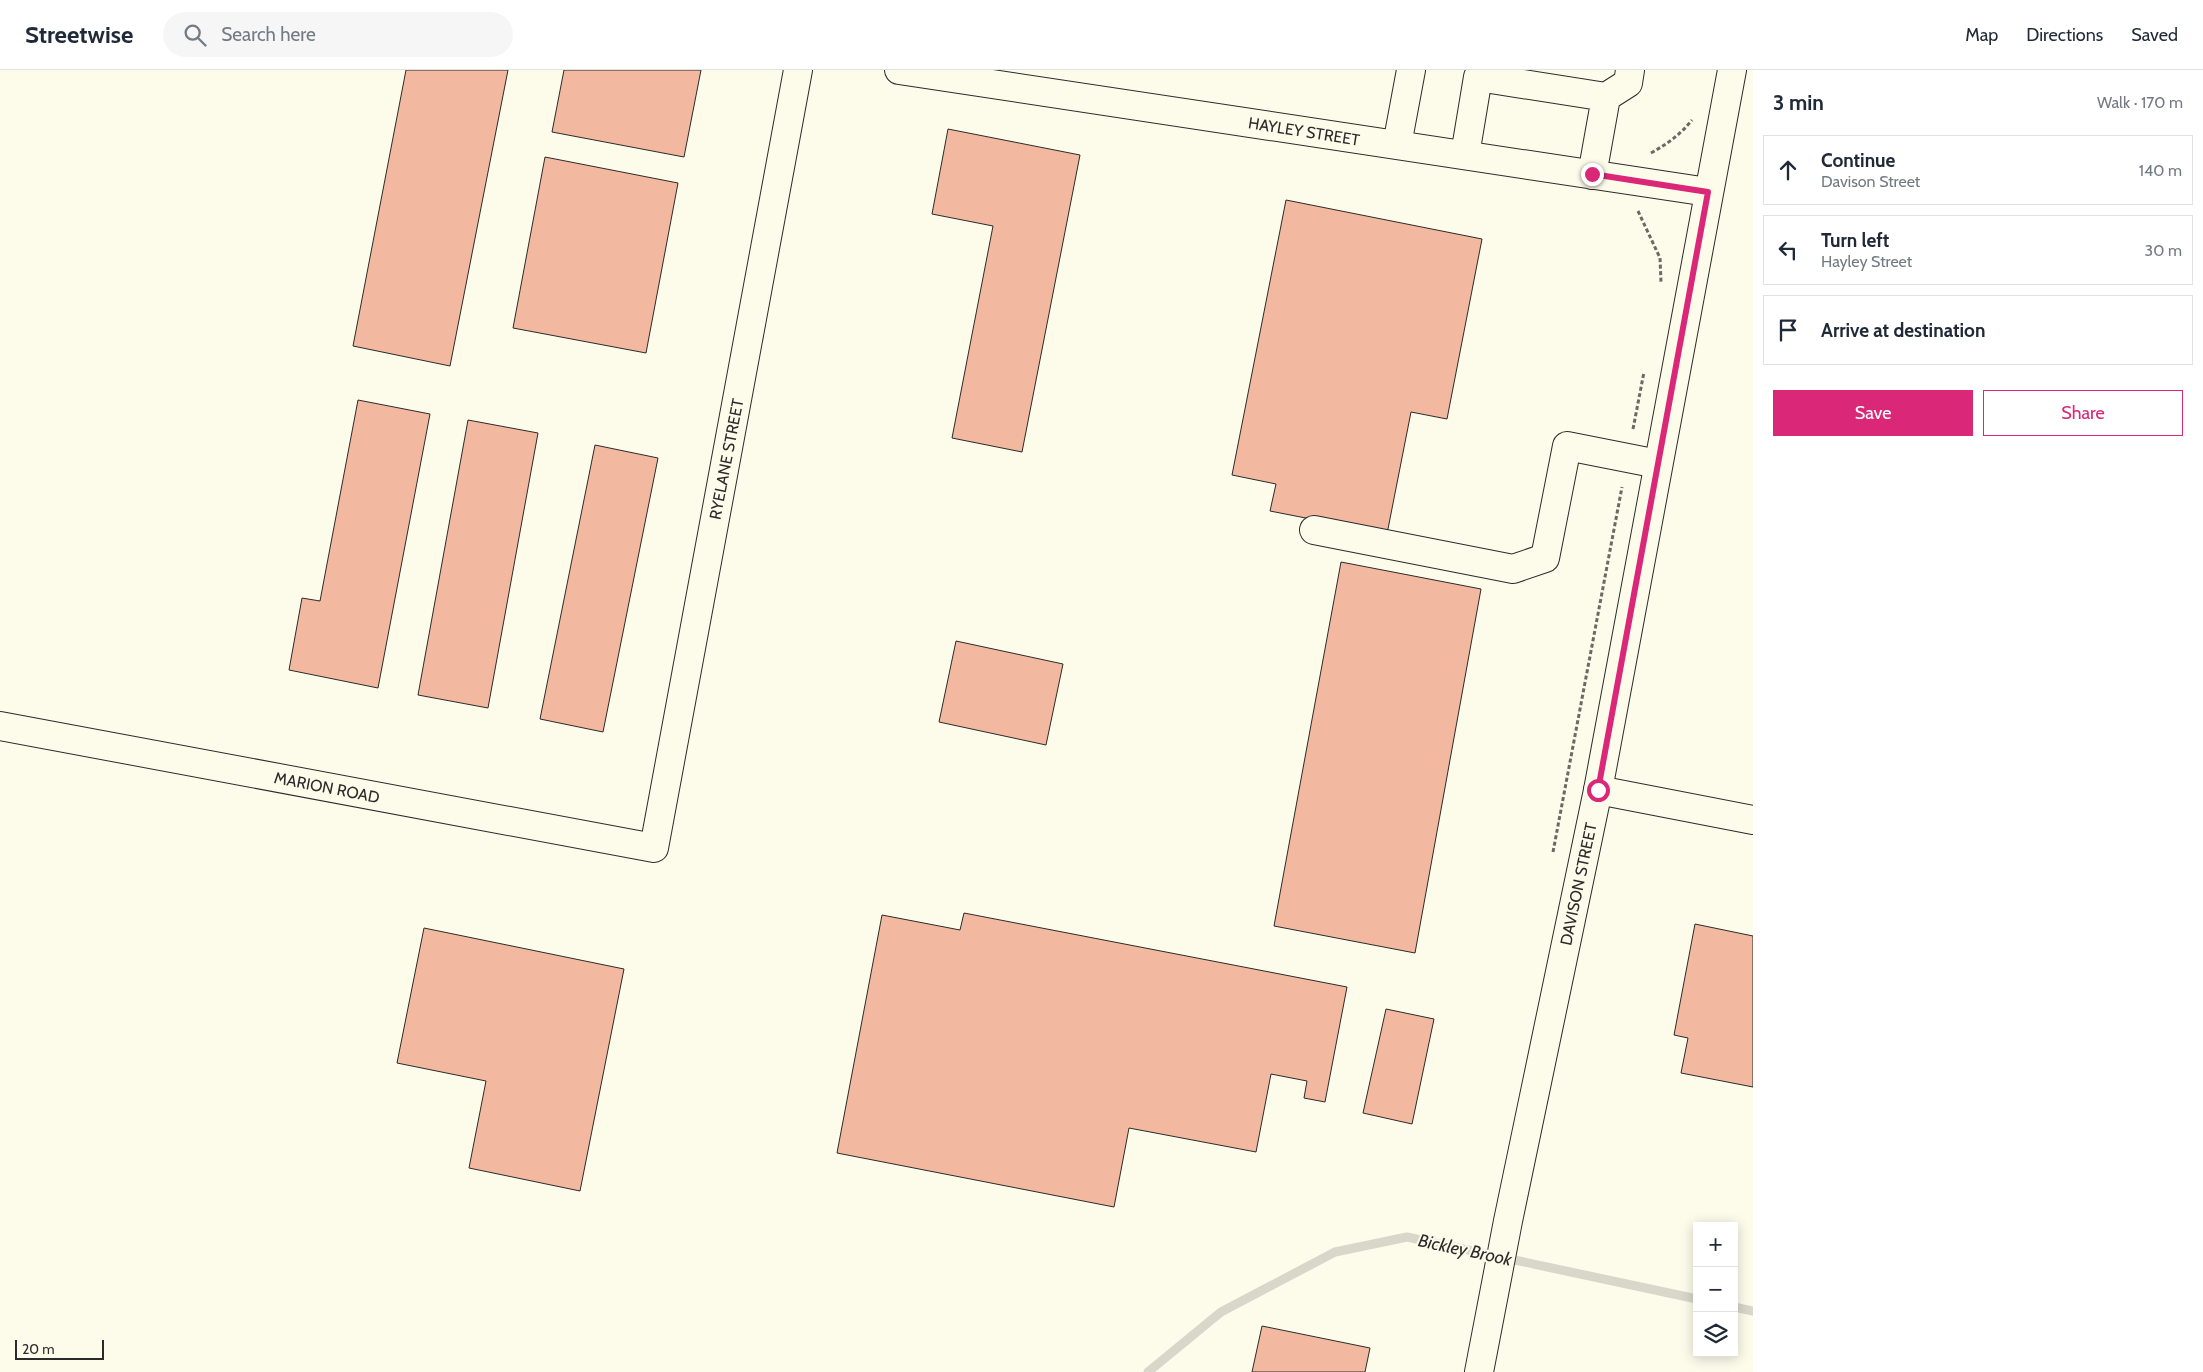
<!DOCTYPE html>
<html lang="en">
<head>
<meta charset="utf-8">
<style>
  :root { --surface:#fff; --page:#f6f6f7; --text:#1f2937; --muted:#747a83; --line:#e0e1e3; --accent:#db2777 }
  body { margin:0; font-family:Cabin,sans-serif; background:var(--page); color:var(--text) }
  .controls { position:absolute; right:15px; bottom:15px; display:grid; overflow:hidden; border-radius:0px; box-shadow:0 2px 12px #0003 }
  .controls button { width:45px; height:45px; display:grid; place-items:center; padding:0; border:0; border-bottom:1px solid var(--line); background:var(--surface); color:var(--text); font:25px sans-serif }
  .scale { position:absolute; left:15px; bottom:12px; width:89px; box-sizing:border-box; padding-left:5px; border:2px solid #2b2b2b; border-top:0; font-size:14px; line-height:18px; white-space:nowrap; color:#2b2b2b; -webkit-text-stroke:4px #fdfbea; paint-order:stroke }
  .stop { position:absolute; width:15px; height:15px; margin:-11px; border:4px solid #db2777; border-radius:50%; background:#fff }
  .stop.end { background:#db2777; border-color:#fff; box-shadow:0 1px 5px #0008 }
  .list { margin:0; padding:0; list-style:none }
  h2 { display:flex; justify-content:space-between; align-items:center; height:65px; margin:0; padding:0 20px; font-size:21px }
  h2 small { font-size:16px; font-weight:400; color:var(--muted) }
  .list li { display:grid; grid-template-columns:32px 1fr auto; gap:15px; align-items:center; box-sizing:border-box; height:70px; margin:0 10px 10px; padding:0 10px; border:1px solid var(--line); border-radius:0px }
  .list b { display:block; font-size:19px; white-space:nowrap }
  .list p { margin:0; font-size:16px; white-space:nowrap; color:var(--muted) }
  .list em { font-size:16px; font-style:normal; color:var(--muted) }
  .actions { display:flex; gap:10px; padding:15px 20px }
  .actions a { flex:1; padding:11px 0; border:1px solid var(--accent); border-radius:0px; text-align:center; font-size:18px; color:var(--accent) }
  .actions .main { background:var(--accent); color:#fff }
  .icon { flex:none; width:28px; height:28px; fill:none; stroke:currentColor; stroke-width:2; stroke-linecap:round; stroke-linejoin:round }
  .map { position:relative; flex:none; width:1753px; height:1302px; overflow:hidden }
  header { display:flex; align-items:center; gap:30px; box-sizing:border-box; height:70px; padding:0 25px; background:var(--surface); border-bottom:1px solid var(--line) }
  header strong { font-size:24px }
  nav { display:flex; gap:28px; margin-inline-start:auto; font-size:18px }
  .search { width:350px; height:45px; background:var(--page); display:flex; align-items:center; gap:12px; box-sizing:border-box; padding:0 18px; border-radius:28px; color:var(--muted); font-size:19px }
  main { display:flex }
  aside { flex:1; background:var(--surface) }
  .map>svg:first-child { display:block }
  .lines { fill:none; stroke-linecap:round; stroke-linejoin:round }
  .stream { stroke:#d8d7c9; stroke-width:9 }
  .building { fill:#f2b8a0; stroke:#2b2b2b }
  .minor-casing { stroke:#2b2b2b; stroke-width:30 }
  .major-casing { stroke:#2b2b2b; stroke-width:30 }
  .path { stroke:#6a6964; stroke-width:3; stroke-dasharray:4 2.5; stroke-linecap:butt }
  .minor { stroke:#fdfbea; stroke-width:28 }
  .major { stroke:#fdfbea; stroke-width:28 }
  .route { stroke:#db2777; stroke-width:6 }
  .labels { text-anchor:middle; stroke-width:4; stroke-linejoin:round; paint-order:stroke }
  .street-label { font-size:16px; fill:#2b2b2b; stroke:#fdfbea }
  .water-label { font-size:18px; font-style:italic; fill:#2b2b2b; stroke:#fdfbea }
</style>
</head>
<body>
<header>
<strong>Streetwise</strong>
<div class="search"><svg class="icon" aria-label="search" viewBox="0 0 24 24"><circle cx="10" cy="10" r="6"/><path d="M15 15l6 6"/></svg>Search here</div>
<nav><a>Map</a><a>Directions</a><a>Saved</a></nav>
</header>
<main>
<div class="map">
<svg width="1753" height="1302" viewBox="0 0 1753 1302">
  <rect width="100%" height="100%" fill="#fdfbea"/>
  <g class="lines">
    <path class="stream" d="M 1734,1237 L 1753,1241
      M 1148,1302 L 1221,1242 L 1335,1182 L 1407,1167 L 1697,1229"/>
  </g>
  <path class="building" d="M 406,0 L 508,0 L 450,296 L 353,276 Z
    M 564,0 L 701,0 L 684,87 L 552,62 Z
    M 948,59 L 1080,85 L 1022,382 L 952,368 L 993,156 L 932,144 Z
    M 545,87 L 678,113 L 646,283 L 513,258 Z
    M 1286,130 L 1482,169 L 1447,349 L 1411,342 L 1387,464 L 1270,441 L 1276,414 L 1232,405 Z
    M 358,330 L 430,344 L 378,618 L 289,600 L 302,528 L 320,531 Z
    M 468,350 L 538,363 L 488,638 L 418,625 Z
    M 595,375 L 658,388 L 603,662 L 540,649 Z
    M 1341,492 L 1481,519 L 1415,883 L 1274,856 Z
    M 956,571 L 1063,594 L 1046,675 L 939,652 Z
    M 964,843 L 1347,917 L 1325,1032 L 1304,1028 L 1307,1011 L 1271,1004 L 1256,1082 L 1129,1058 L 1114,1137 L 837,1083 L 882,845 L 960,860 Z
    M 1695,854 L 1753,866 L 1753,1017 L 1681,1003 L 1688,968 L 1674,965 Z
    M 424,858 L 624,899 L 580,1121 L 469,1098 L 486,1011 L 397,993 Z
    M 1386,939 L 1434,949 L 1412,1054 L 1363,1043 Z
    M 1262,1256 L 1370,1278 L 1365,1302 L 1252,1302 Z"/>
  <g class="lines">
    <g class="minor-casing">
      <path id="minor" d="M 899,0 L 1708,122
        M 1397,75 L 1411,0
        M 1465,85 L 1478,7 L 1606,27 L 1628,13 L 1630,0
        M 1592,105 L 1606,27
        M 1314,460 L 1513,499 L 1545,488 L 1567,376 L 1658,394
        M 0,656 L 654,778 L 798,0
        M 1598,720 L 1753,750"/>
    </g>
    <g class="major-casing">
      <path id="major" d="M 1479,1302 L 1508,1151 L 1598,720 L 1732,0"/>
    </g>
    <path class="path" d="M 1651,83 C 1667,74 1680,65 1692,50
      M 1638,141 L 1660,188 L 1661,212
      M 1633,359 L 1644,302
      M 1553,782 L 1622,417"/>
    <use href="#minor" class="minor"/>
    <use href="#major" class="major"/>
  </g>
  <g class="lines">
    <path class="route" d="M 1592,104 L 1708,122 L 1598,720"/>
  </g>
  <g class="labels">
    <g class="street-label">
      <text transform="translate(1304 61) rotate(9)" y="6">HAYLEY STREET</text>
      <text transform="translate(726 389) rotate(-79)" y="6">RYELANE STREET</text>
      <text transform="translate(327 717) rotate(11)" y="6">MARION ROAD</text>
      <text transform="translate(1578 814) rotate(-78)" y="6">DAVISON STREET</text>
    </g>
    <g class="water-label">
      <text transform="translate(1465 1180) rotate(12)" y="6">Bickley Brook</text>
    </g>
  </g>
</svg>
<div class="controls">
<button>+</button>
<button>−</button>
<button><svg class="icon" aria-label="layers" viewBox="0 0 24 24"><path d="M12 4l9 5-9 5-9-5zM3 14l9 5 9-5"/></svg></button>
</div>
<div class="scale">20 m</div>
<div class="stop" style="left:1598px;top:720px"></div>
<div class="stop end" style="left:1592px;top:104px"></div>
</div>
<aside>
<h2>3 min<small>Walk · 170 m</small></h2>
<ul class="list">
<li><svg class="icon" aria-label="ahead" viewBox="0 0 24 24"><path d="M12 20V5M6 11l6-6 6 6"/></svg><div><b>Continue</b><p>Davison Street</p></div><em>140 m</em></li>
<li><svg class="icon" aria-label="left" viewBox="0 0 24 24"><path d="M17 20v-9H6M10 6l-5 5 5 5"/></svg><div><b>Turn left</b><p>Hayley Street</p></div><em>30 m</em></li>
<li><svg class="icon" aria-label="arrive" viewBox="0 0 24 24"><path d="M6 21V4h12l-3 4 3 4H6"/></svg><div><b>Arrive at destination</b></div></li>
</ul>
<div class="actions"><a class="main">Save</a><a>Share</a></div>
</aside>
</main>
</body>
</html>
